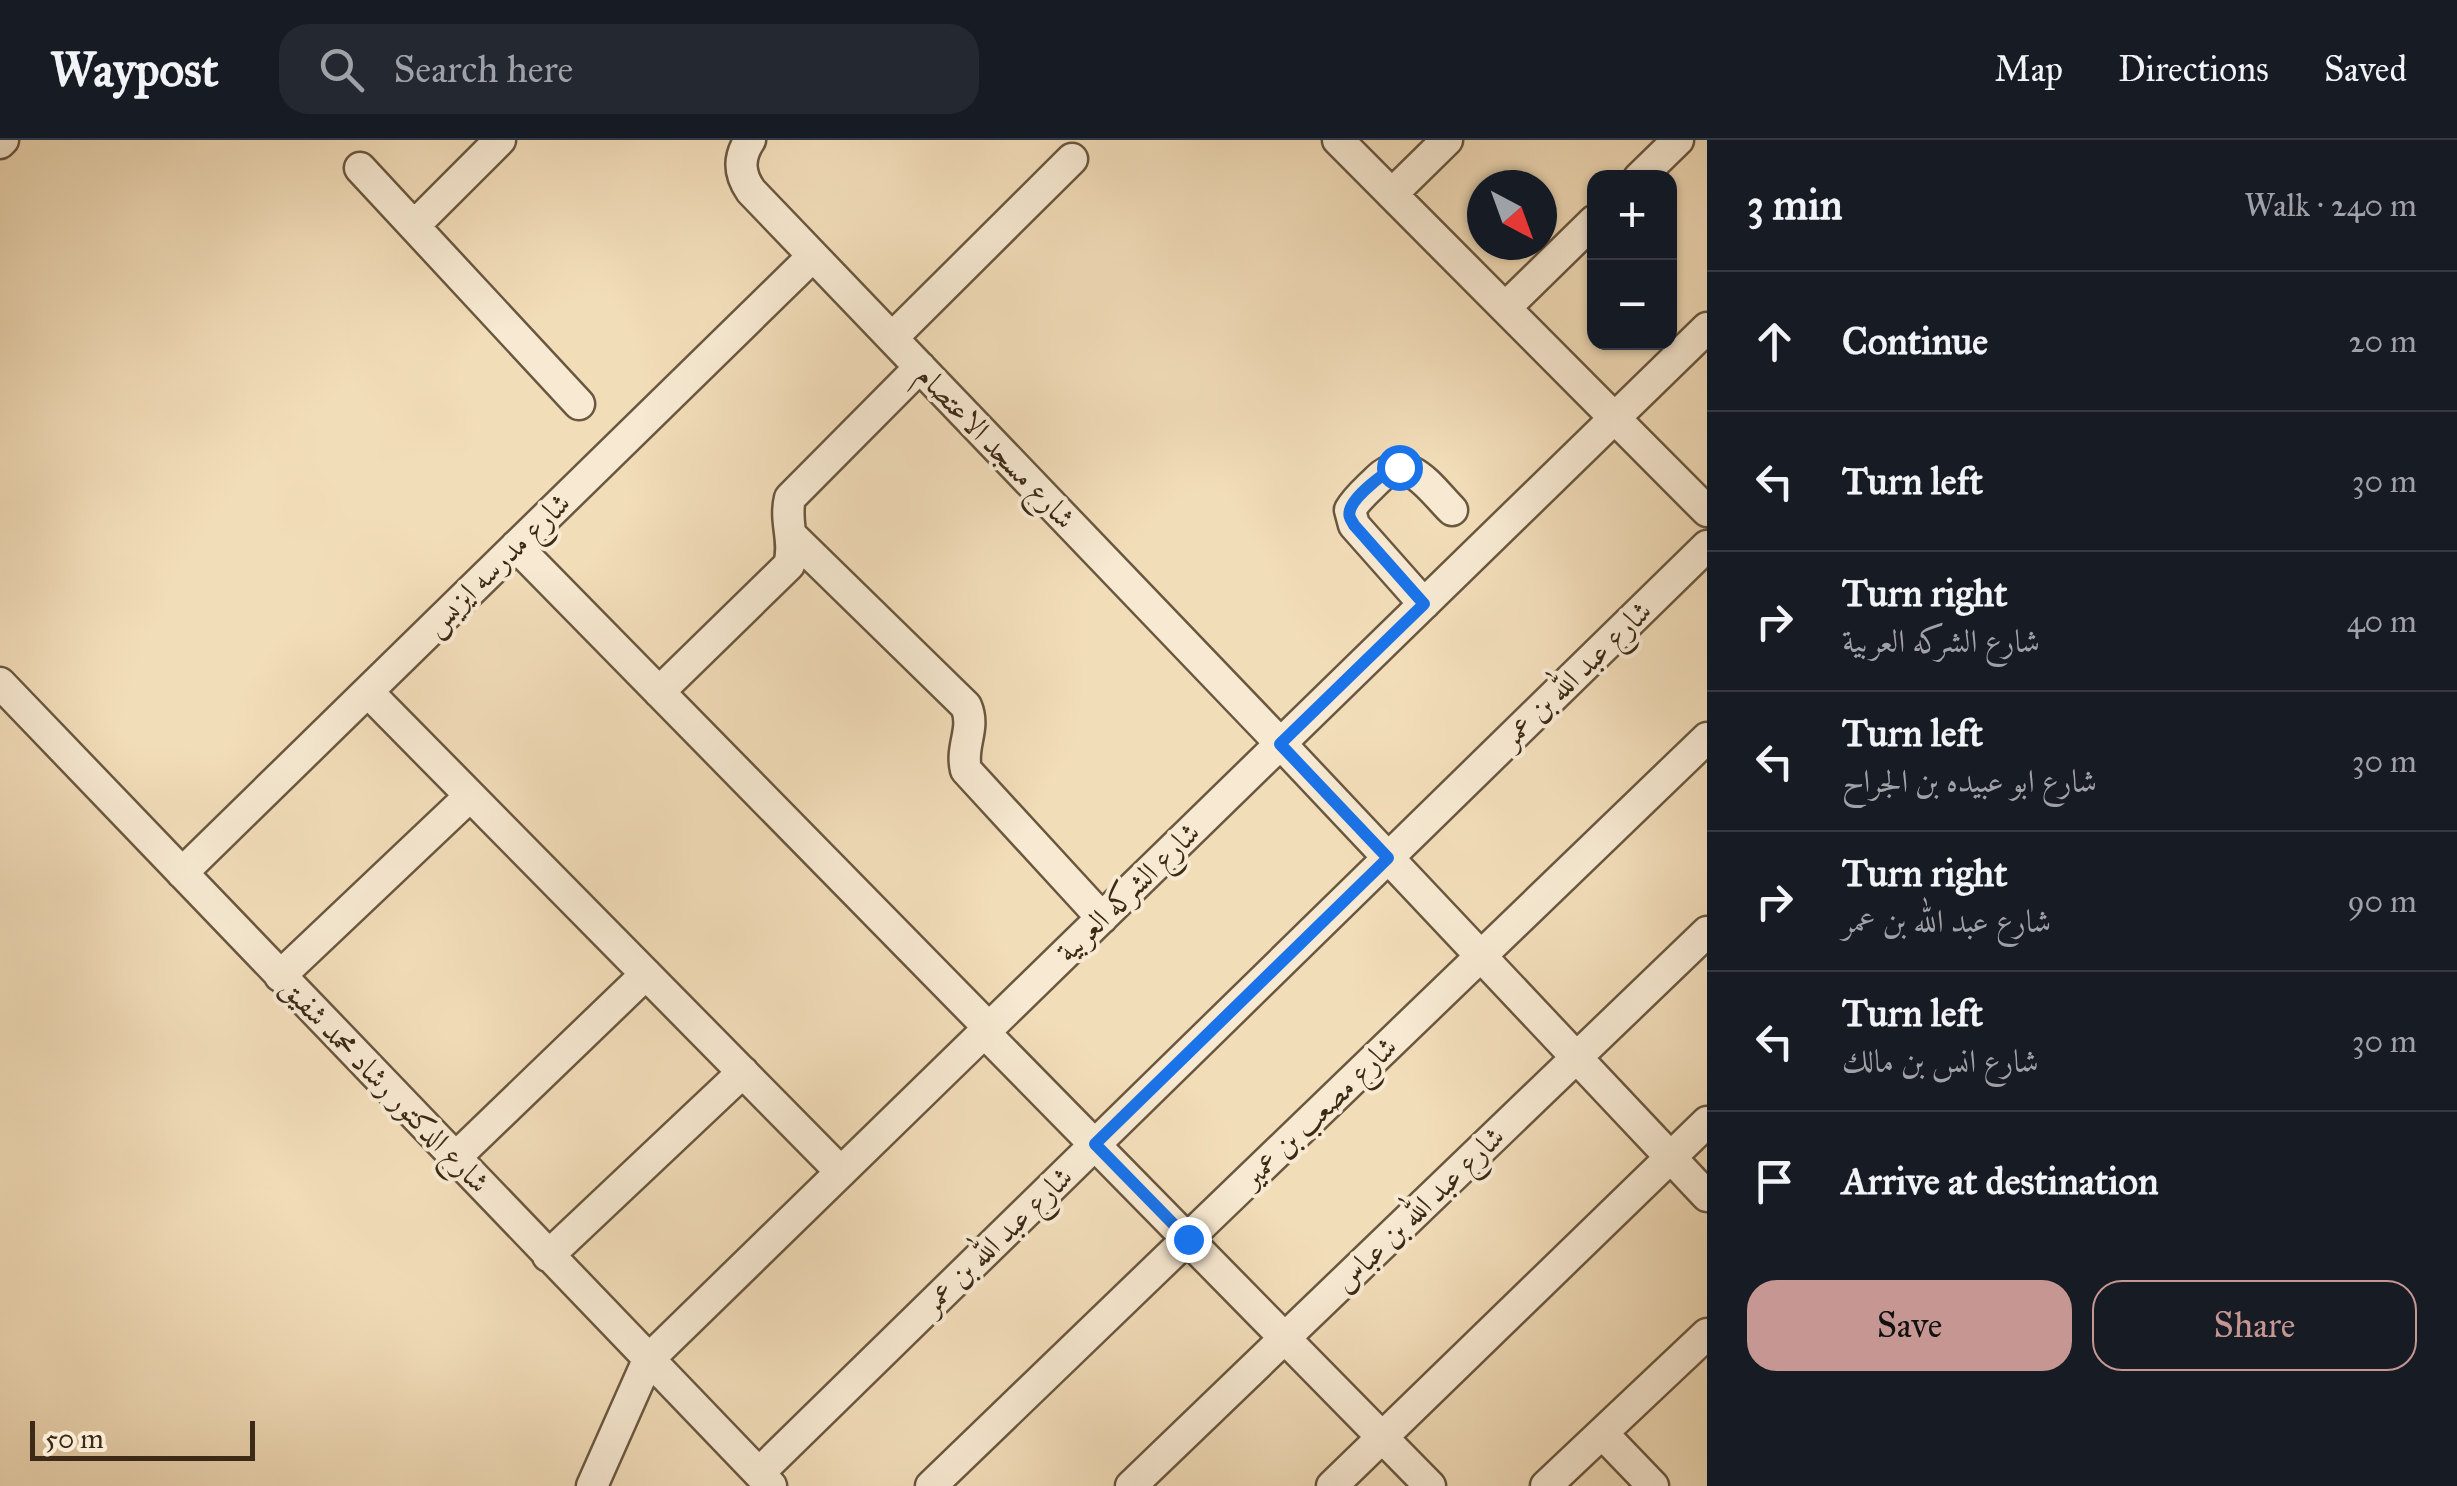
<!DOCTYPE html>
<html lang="en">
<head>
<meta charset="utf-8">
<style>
  :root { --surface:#171b24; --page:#242831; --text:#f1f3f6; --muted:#9ea1a6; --line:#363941; --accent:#c59692 }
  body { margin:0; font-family:"IM FELL Great Primer",Amiri,serif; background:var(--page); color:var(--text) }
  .controls { position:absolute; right:30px; top:30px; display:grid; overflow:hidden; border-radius:20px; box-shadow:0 2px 8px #0004 }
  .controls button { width:90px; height:90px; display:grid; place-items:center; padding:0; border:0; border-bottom:2px solid var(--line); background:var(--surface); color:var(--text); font:50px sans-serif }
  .compass { position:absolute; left:1467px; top:30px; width:90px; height:90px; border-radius:50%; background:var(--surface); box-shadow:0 2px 8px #0004; rotate:139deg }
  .scale { position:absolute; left:30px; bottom:25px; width:225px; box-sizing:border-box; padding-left:10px; border:5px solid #3c2a16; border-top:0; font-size:28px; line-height:35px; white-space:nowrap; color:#3c2a16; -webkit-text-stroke:8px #f7e9d2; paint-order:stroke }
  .stop { position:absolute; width:30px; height:30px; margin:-22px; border:8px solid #1a73e8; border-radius:50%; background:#fff }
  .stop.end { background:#1a73e8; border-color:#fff; box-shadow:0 2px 10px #0008 }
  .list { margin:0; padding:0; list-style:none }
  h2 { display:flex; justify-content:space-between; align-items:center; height:130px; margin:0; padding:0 40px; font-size:42px }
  h2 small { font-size:32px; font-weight:400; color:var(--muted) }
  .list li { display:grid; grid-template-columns:65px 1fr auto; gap:30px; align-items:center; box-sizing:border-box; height:140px; padding:0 40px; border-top:2px solid var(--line) }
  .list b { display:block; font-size:38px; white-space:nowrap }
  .list p { margin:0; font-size:32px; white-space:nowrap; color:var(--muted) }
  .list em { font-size:32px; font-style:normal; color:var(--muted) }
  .actions { display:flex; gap:20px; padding:30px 40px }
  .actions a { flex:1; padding:22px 0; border:2px solid var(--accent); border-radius:30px; text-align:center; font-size:35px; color:var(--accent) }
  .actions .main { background:var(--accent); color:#111 }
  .icon { flex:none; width:55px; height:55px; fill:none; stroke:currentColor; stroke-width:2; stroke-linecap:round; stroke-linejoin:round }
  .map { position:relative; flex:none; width:1707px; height:1346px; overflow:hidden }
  header { display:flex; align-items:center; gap:60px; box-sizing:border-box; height:140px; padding:0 50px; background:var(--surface); border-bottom:2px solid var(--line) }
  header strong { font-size:48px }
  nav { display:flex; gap:55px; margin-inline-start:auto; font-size:35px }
  .search { width:700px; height:90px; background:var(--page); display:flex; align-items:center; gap:25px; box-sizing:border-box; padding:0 35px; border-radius:30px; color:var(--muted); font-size:38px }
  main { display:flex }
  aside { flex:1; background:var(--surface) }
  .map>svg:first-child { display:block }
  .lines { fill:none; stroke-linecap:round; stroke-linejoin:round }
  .minor-casing { stroke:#6a573f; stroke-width:35 }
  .minor { stroke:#f7e9d2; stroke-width:30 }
  .route { stroke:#1a73e8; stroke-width:12 }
  .labels { text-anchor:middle; stroke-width:8; stroke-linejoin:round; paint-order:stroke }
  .street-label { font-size:30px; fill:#3c2a16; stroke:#f7e9d2 }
</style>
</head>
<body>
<header>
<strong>Waypost</strong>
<div class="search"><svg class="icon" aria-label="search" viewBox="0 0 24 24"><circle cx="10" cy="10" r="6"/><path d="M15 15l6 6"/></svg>Search here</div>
<nav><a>Map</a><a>Directions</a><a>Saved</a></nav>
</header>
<main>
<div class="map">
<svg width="1707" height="1346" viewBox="0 0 1707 1346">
  <rect width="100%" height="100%" fill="#f2ddb9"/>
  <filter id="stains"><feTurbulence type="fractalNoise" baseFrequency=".002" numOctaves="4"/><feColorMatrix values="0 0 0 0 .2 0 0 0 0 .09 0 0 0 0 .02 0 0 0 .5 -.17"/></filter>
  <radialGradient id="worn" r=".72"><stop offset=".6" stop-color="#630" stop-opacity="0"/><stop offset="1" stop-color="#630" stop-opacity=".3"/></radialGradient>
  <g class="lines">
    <g class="minor-casing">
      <path id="minor" d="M 750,0 C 738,18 739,34 751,51 L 1280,603 L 1707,1056
        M 1338,0 L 1707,371
        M 0,3 L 3,0
        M 360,28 L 579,264
        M 1639,38 L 1678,0
        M 1392,54 L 1447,0
        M 414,86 L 500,0
        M 1505,168 L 1594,81
        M 892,198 L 1072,19
        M 792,396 L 966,566 C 976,589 960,606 966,630 L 1102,778
        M 516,406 L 989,888
        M 1424,464 L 1354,385 L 1350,370 C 1356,359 1367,350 1377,340 C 1407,310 1430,348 1452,370
        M 0,543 L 771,1346
        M 368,552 L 841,1032
        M 659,552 L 789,425 C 796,401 784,382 790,358 L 920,227
        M 182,733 L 813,116
        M 280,836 L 470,656
        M 984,892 L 1430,1346
        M 455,1018 L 646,834
        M 548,1116 L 743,932
        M 1602,1293 L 1653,1346
        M 759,1333 L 1707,406
        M 592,1346 L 648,1220 L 1707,188
        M 931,1346 L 1707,598
        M 1131,1346 L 1707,792
        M 1332,1346 L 1707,982
        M 1546,1346 L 1707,1194"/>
    </g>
    <use href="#minor" class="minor"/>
  </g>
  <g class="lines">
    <path class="route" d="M 1188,1099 L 1095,1004 L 1388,718 L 1280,604 L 1424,464 L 1354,385 C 1351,379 1348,377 1350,370 C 1354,356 1386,330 1399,327"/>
  </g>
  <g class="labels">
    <g class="street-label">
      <text transform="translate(996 307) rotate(46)" y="10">شارع مسجد الاعتصام</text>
      <text transform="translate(497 424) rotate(-44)" y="10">شارع مدرسه ايزيس</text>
      <text transform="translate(1576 534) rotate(-44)" y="10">شارع عبد الله بن عمر</text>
      <text transform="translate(1128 752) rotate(-44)" y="10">شارع الشركه العربية</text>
      <text transform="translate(385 945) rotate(46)" y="10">شارع الدكتور رشاد محمد شفيق</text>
      <text transform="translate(1319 972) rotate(-44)" y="10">شارع مصعب بن عمير</text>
      <text transform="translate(1419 1069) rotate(-44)" y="10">شارع عبد الله بن عباس</text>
      <text transform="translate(997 1100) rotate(-44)" y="10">شارع عبد الله بن عمر</text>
    </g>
  </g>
  <rect width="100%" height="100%" filter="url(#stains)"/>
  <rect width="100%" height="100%" fill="url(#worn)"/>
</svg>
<div class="controls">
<button>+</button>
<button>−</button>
</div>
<svg class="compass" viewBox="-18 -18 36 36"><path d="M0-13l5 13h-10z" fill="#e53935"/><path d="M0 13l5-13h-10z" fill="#9ea1a6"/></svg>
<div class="scale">50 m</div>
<div class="stop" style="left:1399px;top:327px"></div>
<div class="stop end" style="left:1188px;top:1099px"></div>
</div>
<aside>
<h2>3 min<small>Walk · 240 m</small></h2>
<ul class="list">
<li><svg class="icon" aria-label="ahead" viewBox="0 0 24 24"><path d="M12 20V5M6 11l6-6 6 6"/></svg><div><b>Continue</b></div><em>20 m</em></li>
<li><svg class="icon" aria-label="left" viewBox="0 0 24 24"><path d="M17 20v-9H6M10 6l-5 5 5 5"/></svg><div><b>Turn left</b></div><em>30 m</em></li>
<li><svg class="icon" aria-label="right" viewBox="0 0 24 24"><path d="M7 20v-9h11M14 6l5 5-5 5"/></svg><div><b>Turn right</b><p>شارع الشركه العربية</p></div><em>40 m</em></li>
<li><svg class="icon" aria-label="left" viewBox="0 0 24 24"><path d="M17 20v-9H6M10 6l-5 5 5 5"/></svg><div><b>Turn left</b><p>شارع ابو عبيده بن الجراح</p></div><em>30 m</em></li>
<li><svg class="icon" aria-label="right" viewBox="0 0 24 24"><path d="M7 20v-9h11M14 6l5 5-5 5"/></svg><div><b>Turn right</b><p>شارع عبد الله بن عمر</p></div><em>90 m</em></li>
<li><svg class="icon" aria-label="left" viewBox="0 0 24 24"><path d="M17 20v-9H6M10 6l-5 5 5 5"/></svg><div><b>Turn left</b><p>شارع انس بن مالك</p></div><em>30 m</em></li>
<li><svg class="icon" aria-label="arrive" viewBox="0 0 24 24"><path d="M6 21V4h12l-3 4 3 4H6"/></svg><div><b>Arrive at destination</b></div></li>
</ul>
<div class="actions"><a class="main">Save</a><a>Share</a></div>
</aside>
</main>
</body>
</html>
